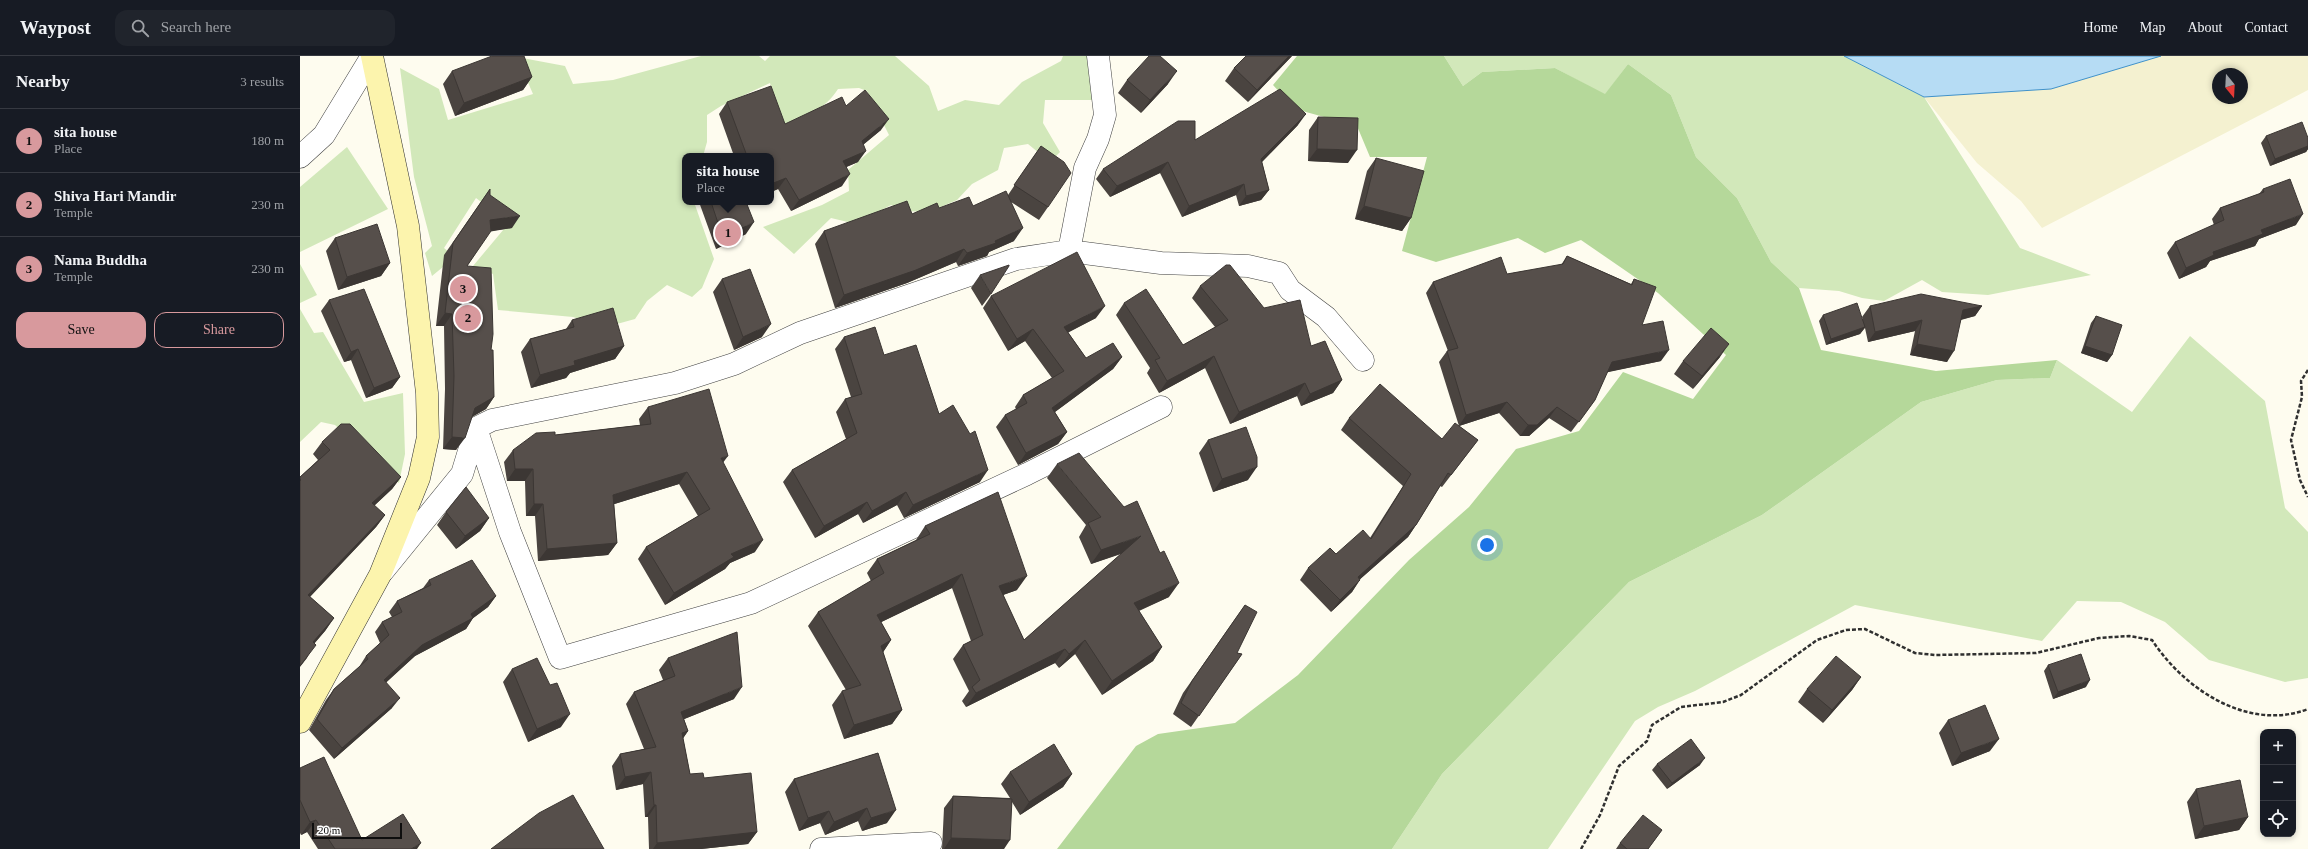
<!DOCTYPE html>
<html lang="en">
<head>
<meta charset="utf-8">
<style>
  :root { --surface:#171b24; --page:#20242c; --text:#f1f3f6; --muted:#9ea1a6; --line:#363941; --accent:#d8999d }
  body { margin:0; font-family:"Times New Roman",serif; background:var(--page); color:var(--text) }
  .controls { position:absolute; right:12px; bottom:12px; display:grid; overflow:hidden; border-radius:8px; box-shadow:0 2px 6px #0003 }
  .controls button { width:36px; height:36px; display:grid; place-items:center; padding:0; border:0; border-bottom:1px solid var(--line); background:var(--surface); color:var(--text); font:20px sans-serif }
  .compass { position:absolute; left:1912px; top:12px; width:36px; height:36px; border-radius:50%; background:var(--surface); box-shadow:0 2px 6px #0003; rotate:162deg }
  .scale { position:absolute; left:12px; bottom:10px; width:90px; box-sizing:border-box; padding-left:4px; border:2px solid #0e0e0e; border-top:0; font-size:11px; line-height:14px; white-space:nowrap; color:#0e0e0e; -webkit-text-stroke:3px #fff; paint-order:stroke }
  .you { position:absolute; left:1187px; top:489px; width:14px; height:14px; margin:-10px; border:3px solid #fff; border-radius:50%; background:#1a73e8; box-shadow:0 0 0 6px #1a73e833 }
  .badge { display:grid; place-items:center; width:26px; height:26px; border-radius:50%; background:var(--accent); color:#111; font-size:13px; font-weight:700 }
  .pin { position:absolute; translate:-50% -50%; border:2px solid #fff; box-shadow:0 1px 4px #0006 }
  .popup { position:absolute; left:382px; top:97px; width:92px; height:52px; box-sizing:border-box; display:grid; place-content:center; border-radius:8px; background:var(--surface); filter:drop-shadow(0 1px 3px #0005); font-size:13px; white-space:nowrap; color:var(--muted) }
  .popup b { font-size:15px; color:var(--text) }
  .popup::after { content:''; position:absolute; left:50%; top:100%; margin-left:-8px; border:8px solid transparent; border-top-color:var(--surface) }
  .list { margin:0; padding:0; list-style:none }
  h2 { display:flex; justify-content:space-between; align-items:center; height:52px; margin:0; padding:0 16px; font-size:17px }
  h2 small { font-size:13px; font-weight:400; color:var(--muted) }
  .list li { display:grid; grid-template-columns:26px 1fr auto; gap:12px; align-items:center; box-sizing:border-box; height:64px; padding:0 16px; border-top:1px solid var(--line) }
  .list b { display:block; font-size:15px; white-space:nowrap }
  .list p { margin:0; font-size:13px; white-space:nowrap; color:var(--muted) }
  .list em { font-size:13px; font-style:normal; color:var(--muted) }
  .actions { display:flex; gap:8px; padding:12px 16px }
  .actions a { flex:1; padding:9px 0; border:1px solid var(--accent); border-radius:12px; text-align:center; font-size:14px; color:var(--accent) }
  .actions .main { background:var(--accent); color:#111 }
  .icon { flex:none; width:22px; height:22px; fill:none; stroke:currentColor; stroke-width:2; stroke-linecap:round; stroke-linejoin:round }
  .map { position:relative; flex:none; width:2008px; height:793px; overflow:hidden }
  header { display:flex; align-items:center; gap:24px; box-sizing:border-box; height:56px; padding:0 20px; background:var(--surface); border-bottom:1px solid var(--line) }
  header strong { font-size:19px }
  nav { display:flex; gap:22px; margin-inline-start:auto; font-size:14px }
  .search { width:280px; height:36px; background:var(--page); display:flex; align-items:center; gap:10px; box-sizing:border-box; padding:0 14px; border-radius:12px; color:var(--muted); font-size:15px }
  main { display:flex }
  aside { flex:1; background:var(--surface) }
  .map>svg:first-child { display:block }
  .farmland { fill:#f4f1d0; fill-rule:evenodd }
  .green { fill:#d2e8ba }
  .forest { fill:#b5d89a }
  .water { fill:#b6dcf4; stroke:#3f91c9 }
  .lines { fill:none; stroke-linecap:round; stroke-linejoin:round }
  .minor-casing { stroke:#414141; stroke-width:23 }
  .secondary-casing { stroke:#303030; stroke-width:23 }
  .path { stroke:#303030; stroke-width:2.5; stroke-dasharray:4 2; stroke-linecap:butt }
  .minor { stroke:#fff; stroke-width:22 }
  .secondary { stroke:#fcf4ad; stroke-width:22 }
  .wall { fill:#4a4440 }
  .shaded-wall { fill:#3c3734 }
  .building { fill:#564f4b; stroke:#3c3734 }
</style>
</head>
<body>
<header>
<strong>Waypost</strong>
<div class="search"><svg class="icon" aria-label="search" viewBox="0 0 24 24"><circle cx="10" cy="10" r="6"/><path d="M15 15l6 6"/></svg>Search here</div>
<nav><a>Home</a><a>Map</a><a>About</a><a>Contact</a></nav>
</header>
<main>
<aside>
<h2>Nearby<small>3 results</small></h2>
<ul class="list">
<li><span class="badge">1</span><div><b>sita house</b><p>Place</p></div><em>180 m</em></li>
<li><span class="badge">2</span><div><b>Shiva Hari Mandir</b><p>Temple</p></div><em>230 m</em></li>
<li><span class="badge">3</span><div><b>Nama Buddha</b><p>Temple</p></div><em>230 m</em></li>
</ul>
<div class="actions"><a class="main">Save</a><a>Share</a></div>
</aside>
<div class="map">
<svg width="2008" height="793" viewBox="0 0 2008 793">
  <rect width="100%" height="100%" fill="#fefcef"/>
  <path class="farmland" d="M 1861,0 L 2008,0 L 2008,34 L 1742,172 L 1721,145 L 1677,107 L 1624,41 L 1751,33 ZM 1918,18 L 1942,18 L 1942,42 L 1918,42 Z"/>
  <path class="green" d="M 401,0 L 459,0 L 465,5 L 470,0 L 595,0 L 629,30 L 638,55 L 665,44 L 699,49 L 722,26 L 761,5 L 763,0 L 790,0 L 793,44 L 745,44 L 743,67 L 760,96 L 750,106 L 728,88 L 704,92 L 698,114 L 672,128 L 657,144 L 629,156 L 604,155 L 591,149 L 556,168 L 531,162 L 494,198 L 463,171 L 522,149 L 549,135 L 548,114 L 589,79 L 567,35 L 559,32 L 538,33 C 527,51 503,65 483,72 L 470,27 L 421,50 L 407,59 L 407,86 L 403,100 L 385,100 L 385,146 L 394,146 L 414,203 L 402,232 L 392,241 L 367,229 L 347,245 L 335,263 L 306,271 L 273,261 L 198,254 L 193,218 L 173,210 L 209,167 L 176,142 L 144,192 L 155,201 L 132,220 L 125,197 L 132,190 L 114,121 L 100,12 L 139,33 L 148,64 L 233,38 L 217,1 L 265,10 L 273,28 L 313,24 Z
    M 1144,0 L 1544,0 L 1624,41 L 1720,192 L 1791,219 L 1688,239 L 1642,236 L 1622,224 L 1584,245 L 1562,242 L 1539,235 L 1499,232 L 1471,206 L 1437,142 L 1396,101 L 1371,39 L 1328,8 L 1305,39 L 1255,12 L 1182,16 L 1163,30 Z
    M 47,91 L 88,153 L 0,196 L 0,131 Z
    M 0,208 L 17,239 L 0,247 Z
    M 0,253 L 14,277 L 23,276 L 64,346 L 103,337 L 105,398 L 99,427 L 35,369 L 21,366 L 0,386 Z
    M 1890,280 L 1965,345 L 1985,452 L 2008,476 L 2008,622 L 1985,626 L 1909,604 L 1865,566 L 1821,546 L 1777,545 L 1742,585 L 1555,549 L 1395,635 L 1358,651 L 1335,665 L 1248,793 L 1092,793 L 1142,718 L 1329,526 L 1462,459 L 1621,346 L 1697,324 L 1750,322 L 1757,304 L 1832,356 Z"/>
  <path class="forest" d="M 997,0 L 1144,0 L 1163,30 L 1182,16 L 1255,12 L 1305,38 L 1328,8 L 1371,39 L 1396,101 L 1437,142 L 1471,206 L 1499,232 L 1521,294 L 1636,315 L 1757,304 L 1750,322 L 1697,324 L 1621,346 L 1462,459 L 1329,526 L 1142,718 L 1092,793 L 757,793 L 836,690 L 858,678 L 935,667 L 998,619 L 1109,504 L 1169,451 L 1216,393 L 1279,375 L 1323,316 L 1393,343 L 1426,299 L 1358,237 L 1281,184 L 1245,197 L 1218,182 L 1136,206 L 1102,195 L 1127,101 L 1070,101 L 1057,70 L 995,53 L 973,29 Z"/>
  <path class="water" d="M 1544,0 L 1861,0 L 1751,33 L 1624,41 Z"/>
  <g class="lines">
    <g class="minor-casing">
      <path id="minor" d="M 0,101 L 24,79 L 72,0
        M 769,195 L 785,112 L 798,83 L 805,59 L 798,0
        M 176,372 L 210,476 L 260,602 L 451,547 L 727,418 L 861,351
        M 83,515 L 162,418 L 176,372 L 192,364 L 375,327 L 434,308 L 500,277 L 716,203 L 769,195 L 861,207 L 948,210 L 979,217 L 990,234 L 1026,261 L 1063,304
        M 521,793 L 631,787"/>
    </g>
    <g class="secondary-casing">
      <path id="secondary" d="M 0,666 L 80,519 L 119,422 L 128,381 L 127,337 L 108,170 L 72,0"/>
    </g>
    <path class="path" d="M 2008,314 L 2001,325 L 2002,341 L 1991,384 L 2000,424 L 2008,441
      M 1281,793 L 1300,759 L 1319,710 L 1347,685 L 1352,669 L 1381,651 L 1423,646 L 1441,639 L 1517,584 L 1546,574 L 1565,573 L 1615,597 L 1635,599 L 1736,597 L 1799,582 L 1829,580 L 1852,584 C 1884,633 1948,676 2008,653"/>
    <use href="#minor" class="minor"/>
    <use href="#secondary" class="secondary"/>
  </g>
  <path class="wall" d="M 992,0 L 948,46 L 925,25 L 934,12 Z
    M 152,15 L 232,21 L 223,34 L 155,60 L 143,28 Z
    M 827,24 L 868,28 L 841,57 L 818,37 Z
    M 427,46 L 485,68 L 546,50 L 581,74 L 563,89 L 558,106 L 546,111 L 542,130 L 491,155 L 478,133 L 471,136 L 471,100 L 434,100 L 419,58 Z
    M 1018,61 L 1048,107 L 1008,105 L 1009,74 Z
    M 998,69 L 962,106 L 969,134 L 961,144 L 939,150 L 936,139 L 882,161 L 860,117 L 810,141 L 796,123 L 803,113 L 895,84 Z
    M 1966,80 L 2008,82 L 2008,93 L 2006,96 L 1970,110 L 1961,87 Z
    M 741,90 L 748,151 L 739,164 L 711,146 L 714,185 L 689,196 L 687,200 L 658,210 L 656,206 L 607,227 L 535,252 L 515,188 L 524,175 L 612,158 L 639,152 L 673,150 L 708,139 Z
    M 1076,102 L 1111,162 L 1102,175 L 1055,163 L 1067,115 Z
    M 190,133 L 190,139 L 212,172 L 190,175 L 167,210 L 191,294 L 194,341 L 186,353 L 172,361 L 156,394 L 143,393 L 145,333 L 144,270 L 136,270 L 144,199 Z
    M 1963,133 L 1996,169 L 1959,183 L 1955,190 L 1910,205 L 1906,211 L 1879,223 L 1867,197 L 1875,186 L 1914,169 L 1912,163 L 1920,152 L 1959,138 Z
    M 399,146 L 446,146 L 446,178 L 416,193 Z
    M 35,182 L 90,207 L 81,220 L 38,234 L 26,195 Z
    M 1267,200 L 1331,228 L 1334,223 L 1342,269 L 1361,305 L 1307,316 L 1295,344 L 1271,376 L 1249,362 L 1229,380 L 1220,380 L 1199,357 L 1159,370 L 1178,384 L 1142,431 L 1140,430 L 1116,469 L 1108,481 L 1060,523 L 1052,536 L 1031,556 L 1000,524 L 1008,512 L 1070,482 L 1103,430 L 1041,374 L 1049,362 L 1142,383 L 1159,370 L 1139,306 L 1147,295 L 1148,295 L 1126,237 L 1133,226 L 1207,218 L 1261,209 Z
    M 680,219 L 691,238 L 682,250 L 671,232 Z
    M 422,223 L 462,281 L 434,294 L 413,236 Z
    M 900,230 L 964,252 L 1011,290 L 1042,324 L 1033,337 L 1001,350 L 997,340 L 930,368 L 905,312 L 859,337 L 847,317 L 850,312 L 816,259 L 824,247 L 883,289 L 915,271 L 892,242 Z
    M 691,240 L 796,262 L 768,276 L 786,302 L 822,301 L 813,313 L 755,356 L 767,376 L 758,388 L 718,409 L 696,371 L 705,359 L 716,353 L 715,351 L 723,339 L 752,322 L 725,285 L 708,295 L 683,252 Z
    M 29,244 L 100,321 L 92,332 L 66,342 L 51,304 L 44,306 L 21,255 Z
    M 1570,250 L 1682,250 L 1675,260 L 1661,264 L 1647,306 L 1610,299 L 1615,275 L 1568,286 L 1565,272 L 1560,278 L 1526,289 L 1519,265 L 1523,259 L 1563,264 L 1562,261 Z
    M 1796,260 L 1812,299 L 1807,306 L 1781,297 L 1791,267 Z
    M 272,264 L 324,290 L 315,303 L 270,317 L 266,322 L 231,332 L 221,296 L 230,283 L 266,273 Z
    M 544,281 L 584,299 L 639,358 L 680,426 L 604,462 L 597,449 L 563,467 L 558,458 L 515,482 L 483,426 L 492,414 L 546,383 L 536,356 L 545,343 L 551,341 L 535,293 Z
    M 1420,301 L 1393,333 L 1374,318 L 1383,305 Z
    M 348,351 L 423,407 L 455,496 L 430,507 L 425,513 L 365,549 L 338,503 L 346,491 L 398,460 L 379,428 L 314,448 L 317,487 L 308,499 L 238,505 L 235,460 L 226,460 L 225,425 L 207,425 L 204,406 L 213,394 L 255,379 L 340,369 L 339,363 Z
    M 908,384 L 948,424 L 913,436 L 899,397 Z
    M 22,386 L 101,421 L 92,433 L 74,450 L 85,459 L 76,471 L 10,541 L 34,562 L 25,575 L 14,588 L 7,602 L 0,611 L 0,421 L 18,404 L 13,398 Z
    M 757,408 L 869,541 L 839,555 L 862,591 L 853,605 L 802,639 L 775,598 L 759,612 L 755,607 L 666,651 L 662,645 L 669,635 L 653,603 L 663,589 L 671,585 L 652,532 L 581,566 L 591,584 L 583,596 L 602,654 L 592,668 L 544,683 L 532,649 L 542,635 L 546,634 L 508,570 L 518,556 L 571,525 L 567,517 L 577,503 L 616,484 L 625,470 L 717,534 L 703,539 L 724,584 L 821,498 L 791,508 L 779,481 L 786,469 L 747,422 Z
    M 146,456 L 189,462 L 180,475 L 156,493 L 137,469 Z
    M 129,524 L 196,540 L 188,551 L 173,562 L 166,573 L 115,600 L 86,626 L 92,652 L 34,703 L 9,674 L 26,644 L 34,633 L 59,611 L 66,600 L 80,587 L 75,576 L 82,566 L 92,561 L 89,556 L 97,545 L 123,532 Z
    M 945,549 L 937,597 L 942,598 L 891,671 L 873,658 L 883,637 Z
    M 368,602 L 434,643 L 384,663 L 388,675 L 383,682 L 390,718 L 404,722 L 457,776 L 448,788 L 401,793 L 349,793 L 348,761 L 345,761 L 343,728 L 316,734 L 312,710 L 320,698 L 344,693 L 326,648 L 334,636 L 363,624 L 359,614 Z
    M 1748,609 L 1786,631 L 1753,643 L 1744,615 Z
    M 212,613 L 261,671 L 228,686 L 203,626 Z
    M 1561,621 L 1552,634 L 1523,667 L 1498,646 L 1507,633 Z
    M 1648,664 L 1690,695 L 1652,710 L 1639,677 Z
    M 578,697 L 587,767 L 562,775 L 558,765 L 525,779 L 520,767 L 499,775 L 485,736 L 494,723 Z
    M 1357,708 L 1400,709 L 1367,733 L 1352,714 Z
    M 0,712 L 62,784 L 117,793 L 18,793 L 7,776 L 1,779 L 0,777 Z
    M 710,716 L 772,718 L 763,731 L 720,759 L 712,746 L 704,793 L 642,793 L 644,752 L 653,740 L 710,742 L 701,728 Z
    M 1896,733 L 1948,761 L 1939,774 L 1895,783 L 1887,746 Z
    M 1362,774 L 1348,793 L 1316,793 L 1320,787 Z"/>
  <path class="shaded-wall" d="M 989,0 L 992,0 L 948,46 L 957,34 Z
    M 877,15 L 868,28 L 841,57 L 850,44 Z
    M 232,21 L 223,34 L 155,60 L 164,47 Z
    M 1006,58 L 998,69 L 954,114 L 961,103 Z
    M 589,63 L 581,74 L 554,96 L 562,85 Z
    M 2008,90 L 2008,93 L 2006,96 L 1970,110 L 1975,103 Z
    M 1017,93 L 1057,94 L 1048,107 L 1008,105 Z
    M 566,95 L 558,106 L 535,116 L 543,105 Z
    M 868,106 L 860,117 L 810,141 L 817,130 Z
    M 550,118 L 542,130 L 491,155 L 499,144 Z
    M 486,122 L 478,133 L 471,136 L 471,128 Z
    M 944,128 L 936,139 L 882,161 L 889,150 Z
    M 969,134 L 961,144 L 939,150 L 946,140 Z
    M 1064,150 L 1111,162 L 1102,175 L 1055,163 Z
    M 2003,158 L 1996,169 L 1959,183 L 1955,190 L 1910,205 L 1906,211 L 1879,223 L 1886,212 L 1913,196 L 1961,174 Z
    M 220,160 L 212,172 L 182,177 L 190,164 Z
    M 454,166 L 446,178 L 416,193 L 423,182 Z
    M 723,172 L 714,185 L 689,196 L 687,200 L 658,210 L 667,197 L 695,185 Z
    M 664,193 L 656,206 L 607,227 L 535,252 L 544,239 Z
    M 90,207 L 81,220 L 38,234 L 47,221 Z
    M 805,250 L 796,262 L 756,283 L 764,271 Z
    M 1682,250 L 1675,260 L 1655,265 L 1663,254 Z
    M 145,257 L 152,258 L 144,270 L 136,270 Z
    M 1622,264 L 1615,275 L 1568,286 L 1575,276 Z
    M 471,268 L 462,281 L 434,294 L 443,281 Z
    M 1565,271 L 1560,278 L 1526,289 L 1531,283 Z
    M 733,273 L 725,285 L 708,295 L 717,283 Z
    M 1429,288 L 1420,301 L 1393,333 L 1402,320 Z
    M 1617,288 L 1654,295 L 1647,306 L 1610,299 Z
    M 324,290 L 315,303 L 270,317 L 266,322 L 231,332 L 240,319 L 274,305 Z
    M 1785,290 L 1812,299 L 1807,306 L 1781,297 Z
    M 58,293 L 51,304 L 44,306 L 51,296 Z
    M 1369,294 L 1361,305 L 1304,317 L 1312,306 Z
    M 914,300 L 905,312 L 859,337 L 867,325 Z
    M 822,301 L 813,313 L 744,364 L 752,352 Z
    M 100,321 L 92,332 L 66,342 L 74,332 Z
    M 1042,324 L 1033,337 L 1001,350 L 1010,338 Z
    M 1005,327 L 997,340 L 930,368 L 939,356 Z
    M 194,341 L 186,353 L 166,364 L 175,352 Z
    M 1207,346 L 1199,357 L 1159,370 L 1166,359 Z
    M 1257,351 L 1249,362 L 1229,380 L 1220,380 L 1228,369 Z
    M 767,376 L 758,388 L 718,409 L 726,397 Z
    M 152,381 L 165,382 L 156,394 L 143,393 Z
    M 428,400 L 419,412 L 421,402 Z
    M 957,411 L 948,424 L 913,436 L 922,423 Z
    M 215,413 L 233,413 L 225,425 L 207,425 Z
    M 688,414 L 680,426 L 604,462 L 613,449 Z
    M 387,416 L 379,428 L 305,451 L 313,439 Z
    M 101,421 L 92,433 L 63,460 L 72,447 Z
    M 606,436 L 597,449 L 563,467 L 572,455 Z
    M 567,446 L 558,458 L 515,482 L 524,470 Z
    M 234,448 L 243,448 L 235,460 L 226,460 Z
    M 85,459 L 76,471 L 0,551 L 8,539 Z
    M 189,462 L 180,475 L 156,493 L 165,480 Z
    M 1116,469 L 1108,481 L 1049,533 L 1058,521 Z
    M 841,480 L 831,494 L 791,508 L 801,494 Z
    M 463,484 L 455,496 L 430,507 L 425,513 L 365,549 L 374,537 L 431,498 Z
    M 317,487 L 308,499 L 238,505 L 247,493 Z
    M 662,518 L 652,532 L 567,573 L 577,559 Z
    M 727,520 L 717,534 L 689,544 L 699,530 Z
    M 1060,524 L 1052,536 L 1031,556 L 1040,544 Z
    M 879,527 L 869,541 L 824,561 L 834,547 Z
    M 196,540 L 188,551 L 172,563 L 173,562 L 166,573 L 115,600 L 77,635 L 84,624 L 122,589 L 171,558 Z
    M 34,562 L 25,575 L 4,599 L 13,586 Z
    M 591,584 L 582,598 L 581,590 Z
    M 785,584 L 775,598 L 759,612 L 769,598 Z
    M 862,591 L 853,605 L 802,639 L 812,625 Z
    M 765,593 L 755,607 L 666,651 L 676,637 Z
    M 1561,621 L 1552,634 L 1523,667 L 1532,654 Z
    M 1790,624 L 1786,631 L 1753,643 L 1758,636 Z
    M 442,631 L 434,643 L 372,668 L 381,656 Z
    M 100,642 L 92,652 L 34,703 L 42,692 Z
    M 602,654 L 592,668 L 544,683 L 554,669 Z
    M 270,658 L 261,671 L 228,686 L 237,673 Z
    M 388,675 L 380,687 L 382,677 Z
    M 1699,683 L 1690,695 L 1652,710 L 1661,697 Z
    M 1405,702 L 1400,709 L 1367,733 L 1372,727 Z
    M 351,716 L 343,728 L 316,734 L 325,721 Z
    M 772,718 L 763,731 L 720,759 L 729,746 Z
    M 354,749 L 356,749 L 348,761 L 345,761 Z
    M 567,752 L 558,765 L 525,779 L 534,766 Z
    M 596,754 L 587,767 L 562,775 L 571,762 Z
    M 529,755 L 520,767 L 499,775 L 508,762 Z
    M 1948,761 L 1939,774 L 1895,783 L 1904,770 Z
    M 16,764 L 7,776 L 1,779 L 10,766 Z
    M 457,776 L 448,788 L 401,793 L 353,793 L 357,787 Z
    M 651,782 L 710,784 L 704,793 L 644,793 Z
    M 121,787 L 117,793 L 111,793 Z"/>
  <path class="building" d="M 192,0 L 224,0 L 232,21 L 164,47 L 152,15 Z
    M 849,0 L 860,0 L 877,15 L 850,44 L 827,24 Z
    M 946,0 L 989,0 L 957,34 L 934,12 Z
    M 471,30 L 485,68 L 542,41 L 546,50 L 565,34 L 589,63 L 562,85 L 566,95 L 543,105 L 550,118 L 499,144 L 486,122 L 471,128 L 471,100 L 447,100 L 427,46 Z
    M 980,33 L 1006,58 L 961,103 L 969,134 L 946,140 L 944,128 L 889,150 L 868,106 L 817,130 L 803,113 L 878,65 L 895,65 L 895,84 Z
    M 1018,61 L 1058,62 L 1057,94 L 1017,93 Z
    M 2002,66 L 2008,82 L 2008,90 L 1975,103 L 1966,80 Z
    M 741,90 L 764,106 L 771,117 L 748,151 L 714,129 Z
    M 1076,102 L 1124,115 L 1111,162 L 1064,150 Z
    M 1990,123 L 2003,158 L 1961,174 L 1963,178 L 1913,196 L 1914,199 L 1886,212 L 1875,186 L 1924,164 L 1920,152 L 1964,136 L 1963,133 Z
    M 190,133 L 190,139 L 220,160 L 190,164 L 191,175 L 167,210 L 191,212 L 193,278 L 191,294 L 193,294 L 194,341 L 175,352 L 165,382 L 152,381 L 154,320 L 152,258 L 145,257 L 153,187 Z
    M 706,135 L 723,172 L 695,185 L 696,187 L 667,197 L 664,193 L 616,214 L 544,239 L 524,175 L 607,145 L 612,158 L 637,147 L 639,152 L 669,141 L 673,150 Z
    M 411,146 L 446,146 L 454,166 L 423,182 Z
    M 77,168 L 90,207 L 47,221 L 35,182 Z
    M 777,196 L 805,250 L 764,271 L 786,302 L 813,287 L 822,301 L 752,352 L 767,376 L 726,397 L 705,359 L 727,347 L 723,339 L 764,315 L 733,273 L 717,283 L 691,240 Z
    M 1267,200 L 1332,229 L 1334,223 L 1356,231 L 1342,269 L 1363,265 L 1369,294 L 1312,306 L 1295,344 L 1279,366 L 1257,351 L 1237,369 L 1228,369 L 1207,346 L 1166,359 L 1147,295 L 1158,292 L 1133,226 L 1201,201 L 1207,218 L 1263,208 Z
    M 709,209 L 709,210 L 691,238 L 680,219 Z
    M 926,209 L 930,209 L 964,252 L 1000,244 L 1011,290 L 1025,285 L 1042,324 L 1010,338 L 1005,327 L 939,356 L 914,300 L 867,325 L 855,304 L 860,302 L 824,247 L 846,233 L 883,289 L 928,264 L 900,230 Z
    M 450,213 L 471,268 L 443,281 L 422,223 Z
    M 64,233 L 100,321 L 74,332 L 58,293 L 51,296 L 29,244 Z
    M 1621,238 L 1682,250 L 1663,254 L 1654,295 L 1617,288 L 1622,264 L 1575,276 L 1570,250 Z
    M 1557,247 L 1565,271 L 1531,283 L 1523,259 Z
    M 313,252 L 324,290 L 274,305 L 275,309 L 240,319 L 230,283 L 274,271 L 272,264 Z
    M 1796,260 L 1822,269 L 1812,299 L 1785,290 Z
    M 575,271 L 584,299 L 616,289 L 639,358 L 653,349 L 670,378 L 675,375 L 688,414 L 613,449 L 606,436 L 572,455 L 567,446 L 524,470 L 492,414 L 557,377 L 545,343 L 562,338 L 544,281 Z
    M 1411,272 L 1429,288 L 1402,320 L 1383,305 Z
    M 1080,328 L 1142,383 L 1155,367 L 1178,384 L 1151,419 L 1148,417 L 1116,469 L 1058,521 L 1060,524 L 1040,544 L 1008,512 L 1030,492 L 1036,498 L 1063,474 L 1071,483 L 1111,418 L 1049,362 Z
    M 409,333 L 428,400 L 421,402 L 463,484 L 431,498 L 434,501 L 374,537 L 346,491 L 410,453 L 387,416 L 313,439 L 317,487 L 247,493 L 243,448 L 234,448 L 233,413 L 215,413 L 213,394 L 236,377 L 255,376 L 255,379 L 351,368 L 348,351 Z
    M 41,368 L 50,368 L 101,421 L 72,447 L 85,459 L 8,539 L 34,562 L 13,586 L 16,589 L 0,610 L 0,425 L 1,424 L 0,423 L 0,421 L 30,394 L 22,386 Z
    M 946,371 L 957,401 L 957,411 L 922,423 L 908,384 Z
    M 779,397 L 824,451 L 837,445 L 860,497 L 864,495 L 879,527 L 834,547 L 862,591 L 812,625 L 785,584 L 769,598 L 765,593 L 676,637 L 672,631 L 680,624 L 663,589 L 683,579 L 662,518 L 577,559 L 591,584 L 581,590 L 602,654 L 554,669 L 542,635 L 561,629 L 518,556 L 584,517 L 577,503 L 630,478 L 625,470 L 698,436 L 727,520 L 699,530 L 724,584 L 841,480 L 801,494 L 788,467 L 801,461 L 757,408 Z
    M 166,431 L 189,462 L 165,480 L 146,456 Z
    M 172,504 L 196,540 L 171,558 L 173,562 L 122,589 L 84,624 L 100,642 L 42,692 L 17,663 L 34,633 L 68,603 L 66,600 L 89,579 L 82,566 L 102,556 L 97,545 L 131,529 L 129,524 Z
    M 945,549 L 957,556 L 937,597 L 942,598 L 899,660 L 881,647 L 892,625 Z
    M 437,576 L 442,631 L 381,656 L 388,675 L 382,677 L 390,718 L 403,717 L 404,722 L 451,717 L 457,776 L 357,787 L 356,749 L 354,749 L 351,716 L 325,721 L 320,698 L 356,691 L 334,636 L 375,620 L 368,602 Z
    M 1781,598 L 1790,624 L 1758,636 L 1748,609 Z
    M 1536,600 L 1561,621 L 1532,654 L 1507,633 Z
    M 237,602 L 250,629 L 257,627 L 270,658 L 237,673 L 212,613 Z
    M 1685,649 L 1699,683 L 1661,697 L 1648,664 Z
    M 1391,683 L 1405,702 L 1372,727 L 1357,708 Z
    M 754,688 L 772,718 L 729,746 L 710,716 Z
    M 578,697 L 596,754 L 571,762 L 567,752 L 534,766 L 529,755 L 508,762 L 494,723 Z
    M 24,701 L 62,784 L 103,758 L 121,787 L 111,793 L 35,793 L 16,764 L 10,766 L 0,744 L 0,712 Z
    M 1940,724 L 1948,761 L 1904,770 L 1896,733 Z
    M 273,739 L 304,793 L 191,793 L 239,757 Z
    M 653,740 L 712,743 L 710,784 L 651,782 Z
    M 1343,759 L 1362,774 L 1348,793 L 1327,793 L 1320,787 Z"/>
</svg>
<div class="controls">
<button>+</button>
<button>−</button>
<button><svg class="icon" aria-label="locate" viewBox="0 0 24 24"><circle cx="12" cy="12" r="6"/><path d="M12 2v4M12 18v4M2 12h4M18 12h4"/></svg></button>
</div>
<svg class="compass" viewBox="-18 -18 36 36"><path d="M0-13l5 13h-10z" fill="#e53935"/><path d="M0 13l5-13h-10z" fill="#9ea1a6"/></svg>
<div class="scale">20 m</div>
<div class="you"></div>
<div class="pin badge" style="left:428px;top:177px">1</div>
<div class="popup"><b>sita house</b>Place</div>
<div class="pin badge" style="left:168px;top:262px">2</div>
<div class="pin badge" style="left:163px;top:233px">3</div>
</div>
</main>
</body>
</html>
